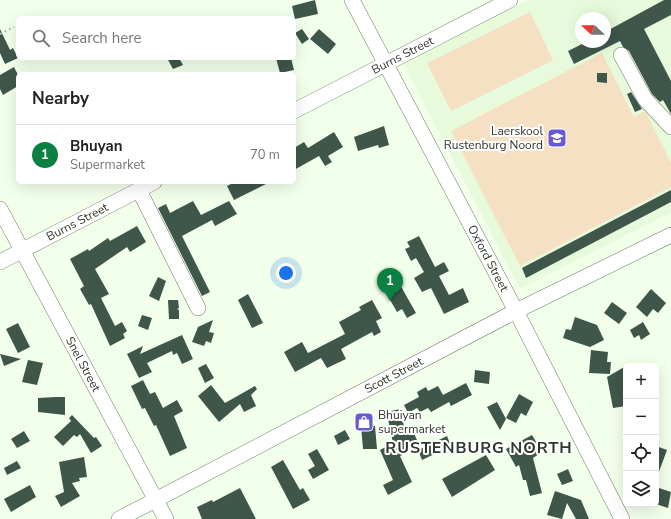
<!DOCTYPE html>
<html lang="en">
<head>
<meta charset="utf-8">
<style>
  :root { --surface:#fff; --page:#f2f2f2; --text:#222; --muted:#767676; --line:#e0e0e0; --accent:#0b8043 }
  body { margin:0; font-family:"Nunito Sans",sans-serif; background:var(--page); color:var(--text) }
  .controls { position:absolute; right:12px; bottom:12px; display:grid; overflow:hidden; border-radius:6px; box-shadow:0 4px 16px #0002 }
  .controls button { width:36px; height:36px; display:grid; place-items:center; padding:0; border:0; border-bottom:1px solid var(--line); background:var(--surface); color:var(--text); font:20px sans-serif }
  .compass { position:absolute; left:575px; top:12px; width:36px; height:36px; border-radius:50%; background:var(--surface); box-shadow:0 4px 16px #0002; rotate:291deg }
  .you { position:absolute; left:286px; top:273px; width:14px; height:14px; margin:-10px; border:3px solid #fff; border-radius:50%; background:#1a73e8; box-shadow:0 0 0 6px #1a73e833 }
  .badge { display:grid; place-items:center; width:26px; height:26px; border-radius:50%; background:var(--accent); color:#fff; font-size:13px; font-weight:700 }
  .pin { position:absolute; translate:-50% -33px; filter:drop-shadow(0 1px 2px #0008) }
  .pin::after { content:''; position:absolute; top:21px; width:14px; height:12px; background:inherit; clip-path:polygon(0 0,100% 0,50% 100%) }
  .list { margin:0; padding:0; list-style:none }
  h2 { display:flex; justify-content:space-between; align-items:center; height:52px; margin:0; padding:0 16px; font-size:17px }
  h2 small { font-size:13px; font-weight:400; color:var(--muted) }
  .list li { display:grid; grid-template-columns:26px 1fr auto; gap:12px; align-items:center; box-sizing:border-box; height:60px; padding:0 16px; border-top:1px solid var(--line) }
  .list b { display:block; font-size:15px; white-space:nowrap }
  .list p { margin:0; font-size:13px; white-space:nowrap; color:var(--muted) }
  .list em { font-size:13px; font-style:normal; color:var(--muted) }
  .icon { flex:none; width:22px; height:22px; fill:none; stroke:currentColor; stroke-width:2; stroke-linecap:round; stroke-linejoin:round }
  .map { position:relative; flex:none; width:671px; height:519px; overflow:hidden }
  .search { position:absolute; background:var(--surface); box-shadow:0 4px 16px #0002; left:16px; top:16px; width:280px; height:44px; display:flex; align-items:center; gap:10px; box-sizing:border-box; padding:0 14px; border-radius:6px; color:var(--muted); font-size:15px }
  .panel { position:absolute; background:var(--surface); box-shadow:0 4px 16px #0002; left:16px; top:72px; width:280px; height:112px; border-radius:6px }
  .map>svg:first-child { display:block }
  .built { fill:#e7fadb; fill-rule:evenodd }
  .green { fill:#f6e0c4 }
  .building { fill:#3f574b }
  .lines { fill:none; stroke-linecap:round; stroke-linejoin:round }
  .minor-casing { stroke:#707d68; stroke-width:16 }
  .path { stroke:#b3bead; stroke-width:2; stroke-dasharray:2 3; stroke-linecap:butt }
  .minor { stroke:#fff; stroke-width:15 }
  .labels { text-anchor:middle; stroke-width:4; stroke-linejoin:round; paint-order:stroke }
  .street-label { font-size:12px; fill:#30362d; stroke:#fff }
  .poi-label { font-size:12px; fill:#30362d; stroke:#fff; text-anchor:end }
  .district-label { font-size:16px; font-weight:bold; letter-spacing:1px; fill:#30362d; stroke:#fff }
</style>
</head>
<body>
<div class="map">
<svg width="671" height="519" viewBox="0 0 671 519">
  <rect width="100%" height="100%" fill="#f2ffeb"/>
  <path class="built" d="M 528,0 L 671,0 L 671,213 L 520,289 L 403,63 ZM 581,18 L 605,18 L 605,42 L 581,42 Z"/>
  <path class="green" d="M 530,12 L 553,60 L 451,111 L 427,63 Z
    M 602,53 L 634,117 L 645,111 L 671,163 L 671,187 L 520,266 L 451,131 Z"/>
  <path class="building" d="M 315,0 L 318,14 L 295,19 L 292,6 Z
    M 664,0 L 671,0 L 671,15 L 644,29 L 671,81 L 671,114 L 663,100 L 660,102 L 652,94 L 629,51 L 623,47 L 620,41 L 574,64 L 568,51 L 586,42 L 605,42 L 605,32 Z
    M 0,29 L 10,50 L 13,48 L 18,58 L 5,64 L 0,53 Z
    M 302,29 L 309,39 L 302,44 L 295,33 Z
    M 319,29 L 336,44 L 328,54 L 310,39 Z
    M 167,58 L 179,58 L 183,65 L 173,69 Z
    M 276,58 L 291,58 L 294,70 L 280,73 Z
    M 14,67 L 18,75 L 18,86 L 3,95 L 0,89 L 0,75 Z
    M 597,73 L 607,73 L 607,83 L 597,82 Z
    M 631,92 L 642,109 L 635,112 L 627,94 Z
    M 384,126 L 389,145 L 379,148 L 378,145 L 358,151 L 354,137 Z
    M 334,132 L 343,147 L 328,156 L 332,162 L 325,166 L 319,156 L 294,170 L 294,148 L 304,142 L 308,148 Z
    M 235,182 L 270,182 L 234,200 L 227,186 Z
    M 671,190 L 671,202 L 526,278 L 522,268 Z
    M 193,201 L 201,215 L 229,201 L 237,214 L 215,226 L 212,220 L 182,236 L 210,292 L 202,296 L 158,208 L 166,204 L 170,213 Z
    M 137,226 L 146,242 L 130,252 L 127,247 L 95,269 L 109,294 L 101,298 L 115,326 L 122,322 L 127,331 L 123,334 L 125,338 L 110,346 L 91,304 L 89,305 L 80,289 L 84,286 L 70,259 L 88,249 L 89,251 L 108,238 L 110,241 Z
    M 419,236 L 435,267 L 444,262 L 449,271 L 439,276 L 449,295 L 463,288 L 469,302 L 444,314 L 431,288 L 422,292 L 414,278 L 424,272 L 416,258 L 411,261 L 405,249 L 410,247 L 407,242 Z
    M 158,277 L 166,281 L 159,301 L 149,296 Z
    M 399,283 L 416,313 L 407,318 L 402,309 L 397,312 L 385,291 Z
    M 651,289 L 666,303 L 658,313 L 653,309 L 647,317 L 636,307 Z
    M 248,294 L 263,323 L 252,328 L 238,300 Z
    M 168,300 L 178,300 L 179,308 L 177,309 L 179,310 L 179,319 L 169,319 Z
    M 372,300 L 382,318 L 376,321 L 381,332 L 374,336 L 372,332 L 341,349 L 346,359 L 327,368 L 321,358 L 295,372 L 284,352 L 302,342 L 308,353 L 345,334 L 339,322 L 361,310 L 359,307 Z
    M 612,302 L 627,313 L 619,324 L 604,313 Z
    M 142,315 L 152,318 L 148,330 L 138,326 Z
    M 575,317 L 597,325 L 604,340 L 590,347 L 563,338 L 566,329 L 571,330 Z
    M 213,320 L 209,332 L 214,333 L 211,343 L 206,341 L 204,346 L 192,342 L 198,327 Z
    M 643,322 L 650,334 L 641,340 L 639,335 L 634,338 L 630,330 Z
    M 18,323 L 30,347 L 18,353 L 6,329 Z
    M 182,335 L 193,359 L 182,364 L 177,353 L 173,355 L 172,351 L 147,363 L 152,372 L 139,378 L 127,354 L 143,346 L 140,354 Z
    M 591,350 L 608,352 L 607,362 L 611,362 L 610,374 L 589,373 Z
    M 0,354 L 21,359 L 4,366 Z
    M 28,360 L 43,363 L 37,385 L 22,382 Z
    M 206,364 L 214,378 L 205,383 L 198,368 Z
    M 626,366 L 626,406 L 613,408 L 607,377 Z
    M 475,370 L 490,372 L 489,384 L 474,382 Z
    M 143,380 L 150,394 L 155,392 L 163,408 L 177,400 L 183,411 L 174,416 L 187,448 L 170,456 L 156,425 L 154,426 L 145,408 L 142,409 L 131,386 Z
    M 466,383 L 472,395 L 451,406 L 449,402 L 431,412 L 428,408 L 420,412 L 417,408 L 408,413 L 404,405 L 419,397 L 417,392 L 426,387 L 428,391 L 438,386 L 443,395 Z
    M 211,385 L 225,403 L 255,386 L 257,389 L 251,395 L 256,406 L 244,412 L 240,404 L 219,422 L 198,396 Z
    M 519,394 L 533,402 L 526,416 L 521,413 L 516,423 L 506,418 Z
    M 55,397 L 65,397 L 65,415 L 38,412 L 38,398 Z
    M 497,402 L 506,419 L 500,430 L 487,407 Z
    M 400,409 L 406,435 L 413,431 L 420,447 L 400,456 L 412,482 L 388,495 L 383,485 L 393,480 L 380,450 L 393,443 L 388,419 L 393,418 L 391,411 Z
    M 72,415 L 94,438 L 96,437 L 102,446 L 91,453 L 80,434 L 77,437 L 74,435 L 63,446 L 54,437 L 71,421 L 69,418 Z
    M 361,426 L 375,426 L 377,449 L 363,449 Z
    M 345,430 L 350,439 L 338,445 L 334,436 Z
    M 24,431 L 30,441 L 17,448 L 11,439 Z
    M 532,435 L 542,452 L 533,458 L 542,493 L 530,496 L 526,480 L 523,480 L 519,465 L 516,467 L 506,449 Z
    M 447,436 L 451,446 L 422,460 L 418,450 Z
    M 656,446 L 667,450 L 657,477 L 656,477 Z
    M 317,449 L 329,470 L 313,479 L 308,470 L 315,466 L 308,454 Z
    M 486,455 L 495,470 L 452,497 L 442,479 Z
    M 84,457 L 87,477 L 79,478 L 80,481 L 72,483 L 80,496 L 61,507 L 55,496 L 64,492 L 59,462 Z
    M 283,460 L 300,490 L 303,488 L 310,500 L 293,509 L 271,467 Z
    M 17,461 L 21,468 L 7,475 L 4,468 Z
    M 568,469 L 573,481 L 562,485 L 557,474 Z
    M 30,485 L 36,497 L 11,512 L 4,499 Z
    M 656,487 L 671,492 L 668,508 L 656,504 Z
    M 240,488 L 256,519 L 202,519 L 197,507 L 212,500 L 213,502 Z
    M 555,491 L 581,500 L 589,519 L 576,519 L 567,503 L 562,519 L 547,515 Z"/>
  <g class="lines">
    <g class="minor-casing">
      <g id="minor">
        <path id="s1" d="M 352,0 L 516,311 L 622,519"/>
        <path d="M 621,55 L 645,99 L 671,127"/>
        <path id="s2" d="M 294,111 L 510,0"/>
        <path d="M 139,190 L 198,308"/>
        <path id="s3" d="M 0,209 L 166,519"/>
        <path id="s4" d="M 0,262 L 154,182"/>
        <path id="s5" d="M 119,519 L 516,311 L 671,235"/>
      </g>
    </g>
    <path class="path" d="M 0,34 L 14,27"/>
    <use href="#minor" class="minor"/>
  </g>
  <defs>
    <g id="school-square" transform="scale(1)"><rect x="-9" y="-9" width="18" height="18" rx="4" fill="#665ad3" stroke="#fff"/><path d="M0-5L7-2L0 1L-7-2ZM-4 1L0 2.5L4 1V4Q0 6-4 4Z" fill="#fff"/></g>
    <g id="shop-square" transform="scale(1)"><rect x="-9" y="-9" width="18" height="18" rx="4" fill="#665ad3" stroke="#fff"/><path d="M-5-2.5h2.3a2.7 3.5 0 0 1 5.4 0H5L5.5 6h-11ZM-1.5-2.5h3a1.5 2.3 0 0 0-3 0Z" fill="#fff"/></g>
  </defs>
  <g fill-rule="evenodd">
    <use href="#school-square" x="557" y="138"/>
    <use href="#shop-square" x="364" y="422"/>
  </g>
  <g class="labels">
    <g class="street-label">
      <text dy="4" stroke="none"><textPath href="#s2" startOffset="122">Burns Street</textPath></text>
      <text dy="4" stroke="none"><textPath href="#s4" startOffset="87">Burns Street</textPath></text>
      <text dy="4" stroke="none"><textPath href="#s1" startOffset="292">Oxford Street</textPath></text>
      <text dy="4" stroke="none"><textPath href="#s3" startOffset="176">Snel Street</textPath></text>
      <text dy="4" stroke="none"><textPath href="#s5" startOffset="310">Scott Street</textPath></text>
    </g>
    <g class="poi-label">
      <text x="543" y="135">Laerskool<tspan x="543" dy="14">Rustenburg Noord</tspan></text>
      <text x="378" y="419" text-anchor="start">Bhuiyan<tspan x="378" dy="14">supermarket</tspan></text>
    </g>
    <g class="district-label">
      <text x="479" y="453">RUSTENBURG NORTH</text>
    </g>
  </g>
</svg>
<div class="controls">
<button>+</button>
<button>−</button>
<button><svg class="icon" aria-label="locate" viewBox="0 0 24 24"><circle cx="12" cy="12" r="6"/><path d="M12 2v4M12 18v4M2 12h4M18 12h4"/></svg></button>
<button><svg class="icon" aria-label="layers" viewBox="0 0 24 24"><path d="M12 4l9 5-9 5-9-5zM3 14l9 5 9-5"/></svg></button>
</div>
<svg class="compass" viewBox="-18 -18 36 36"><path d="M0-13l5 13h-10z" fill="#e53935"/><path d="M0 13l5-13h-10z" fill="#767676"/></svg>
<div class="you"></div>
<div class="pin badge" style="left:390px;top:301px">1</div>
<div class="search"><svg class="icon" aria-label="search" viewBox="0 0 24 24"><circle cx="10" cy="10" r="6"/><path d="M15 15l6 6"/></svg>Search here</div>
<section class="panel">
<h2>Nearby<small></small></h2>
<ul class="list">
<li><span class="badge">1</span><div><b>Bhuyan</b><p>Supermarket</p></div><em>70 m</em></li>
</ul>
</section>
</div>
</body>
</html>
